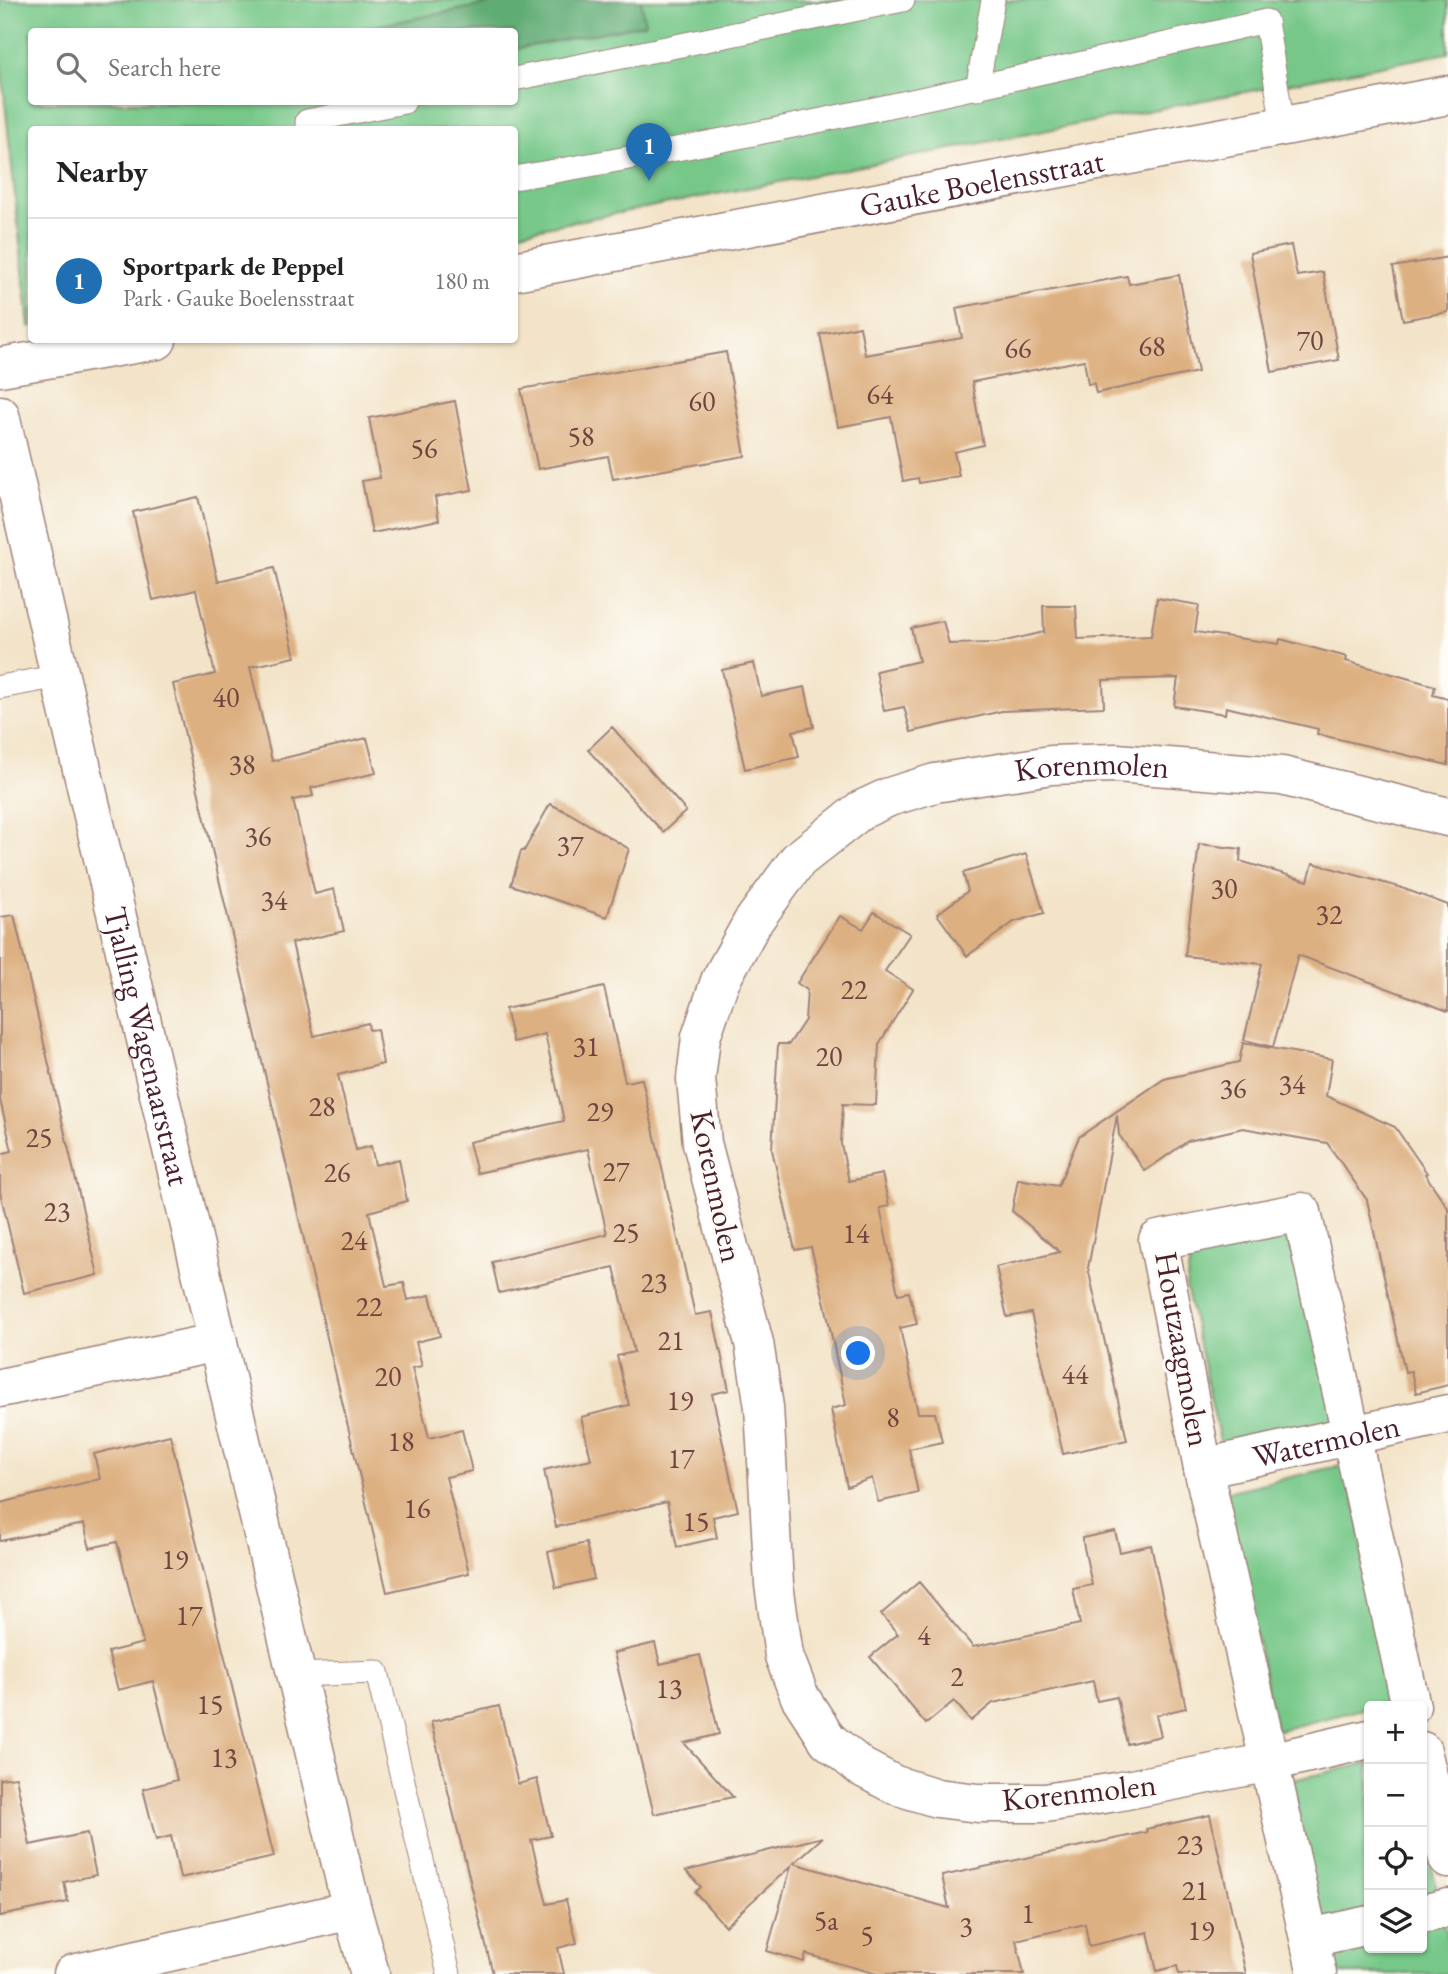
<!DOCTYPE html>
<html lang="en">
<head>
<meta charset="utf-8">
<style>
  :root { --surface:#fff; --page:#f6f6f6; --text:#222; --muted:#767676; --line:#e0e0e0; --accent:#1f6fb2 }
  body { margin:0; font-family:"EB Garamond",serif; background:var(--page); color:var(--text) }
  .controls { position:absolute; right:21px; bottom:21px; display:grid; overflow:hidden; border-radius:7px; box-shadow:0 2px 5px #0004 }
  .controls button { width:63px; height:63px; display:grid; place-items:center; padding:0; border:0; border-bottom:2px solid var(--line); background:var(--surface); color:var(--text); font:35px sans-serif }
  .you { position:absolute; left:859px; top:1354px; width:24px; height:24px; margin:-18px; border:5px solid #fff; border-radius:50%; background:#1a73e8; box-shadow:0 0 0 10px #1a73e833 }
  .badge { display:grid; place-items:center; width:46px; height:46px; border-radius:50%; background:var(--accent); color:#fff; font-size:23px; font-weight:700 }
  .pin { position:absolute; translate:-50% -58px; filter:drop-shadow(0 2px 4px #0008) }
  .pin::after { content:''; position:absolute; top:37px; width:24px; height:21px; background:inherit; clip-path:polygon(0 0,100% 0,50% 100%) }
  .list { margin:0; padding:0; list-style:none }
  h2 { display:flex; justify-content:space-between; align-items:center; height:91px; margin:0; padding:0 28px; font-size:30px }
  h2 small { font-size:23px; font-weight:400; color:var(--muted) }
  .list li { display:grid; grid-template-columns:46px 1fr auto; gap:21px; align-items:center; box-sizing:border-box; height:126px; padding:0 28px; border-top:2px solid var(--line) }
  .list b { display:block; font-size:26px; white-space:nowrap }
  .list p { margin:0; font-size:23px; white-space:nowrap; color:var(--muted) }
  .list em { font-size:23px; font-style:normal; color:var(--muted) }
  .icon { flex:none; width:38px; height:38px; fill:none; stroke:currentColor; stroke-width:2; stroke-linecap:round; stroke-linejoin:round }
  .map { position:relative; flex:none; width:1448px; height:1974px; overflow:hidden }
  .search { position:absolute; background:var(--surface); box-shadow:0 2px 5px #0004; left:28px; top:28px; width:490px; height:77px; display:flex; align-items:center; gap:18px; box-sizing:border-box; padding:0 24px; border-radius:7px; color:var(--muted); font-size:26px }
  .panel { position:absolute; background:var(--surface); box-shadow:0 2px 5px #0004; left:28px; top:126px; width:490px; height:217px; border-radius:7px }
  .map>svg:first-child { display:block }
  .green { fill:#76c788; stroke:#60735a; stroke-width:2; fill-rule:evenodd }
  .forest { fill:#60ac74; stroke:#556650; stroke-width:2 }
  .building { fill:#ddb081 }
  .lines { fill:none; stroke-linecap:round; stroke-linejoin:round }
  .service-casing { stroke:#9e827a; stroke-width:25 }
  .minor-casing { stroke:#9e827a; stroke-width:41 }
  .secondary-casing { stroke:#9e827a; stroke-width:41 }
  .service { stroke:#fff; stroke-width:23 }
  .minor { stroke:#fff; stroke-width:38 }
  .secondary { stroke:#fff; stroke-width:38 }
  .labels { text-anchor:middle; stroke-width:6; stroke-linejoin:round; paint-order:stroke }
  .number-label { font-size:28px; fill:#6f4340 }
  .street-label { font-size:32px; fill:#4a1f2b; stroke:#fdfcf7 }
</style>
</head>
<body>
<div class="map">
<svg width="1448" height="1974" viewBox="0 0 1448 1974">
  <rect width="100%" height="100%" fill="#fdfcf7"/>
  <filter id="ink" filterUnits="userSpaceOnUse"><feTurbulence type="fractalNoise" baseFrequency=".0143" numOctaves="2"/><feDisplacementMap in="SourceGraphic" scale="14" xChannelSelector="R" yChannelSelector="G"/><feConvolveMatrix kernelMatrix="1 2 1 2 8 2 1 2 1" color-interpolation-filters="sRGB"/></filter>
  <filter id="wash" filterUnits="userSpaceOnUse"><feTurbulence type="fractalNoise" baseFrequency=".00686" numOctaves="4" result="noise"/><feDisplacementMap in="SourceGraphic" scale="28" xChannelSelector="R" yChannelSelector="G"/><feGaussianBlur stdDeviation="1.57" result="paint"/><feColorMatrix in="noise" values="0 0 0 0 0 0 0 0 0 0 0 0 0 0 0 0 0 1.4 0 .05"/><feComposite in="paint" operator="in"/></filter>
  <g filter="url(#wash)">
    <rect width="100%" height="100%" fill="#f3e4c9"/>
    <path class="green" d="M 0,0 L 1448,0 L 1448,53 L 515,233 L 514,130 L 32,130 L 32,326 L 29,327 L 0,55 ZM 32,32 L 514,32 L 514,102 L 32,102 Z
      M 1283,1236 L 1287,1237 L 1293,1247 L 1337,1421 L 1221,1446 L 1186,1286 L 1190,1259 L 1194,1254 Z
      M 1346,1464 L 1398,1700 L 1276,1731 L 1226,1492 Z
      M 1369,1763 L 1369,1948 L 1422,1948 L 1422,1818 L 1448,1942 L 1448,1974 L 1332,1974 L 1288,1781 Z"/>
    <path class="forest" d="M 509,0 L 641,0 L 645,24 L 515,49 L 514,32 L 366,31 L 365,28 Z"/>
    <g id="blocks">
      <path class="building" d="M 1291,245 L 1297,276 L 1323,272 L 1339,360 L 1272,372 L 1250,253 Z
        M 1448,257 L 1448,312 L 1403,320 L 1393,267 Z
        M 1179,275 L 1198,372 L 1096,393 L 1094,383 L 1088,384 L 1084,360 L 972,382 L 983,445 L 954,452 L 959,476 L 919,483 L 918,478 L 903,481 L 891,417 L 838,427 L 820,334 L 860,326 L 865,355 L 962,338 L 956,308 L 1127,276 L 1129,284 Z
        M 726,352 L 745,456 L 613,479 L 608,456 L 538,469 L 521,389 Z
        M 455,401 L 472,490 L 435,497 L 439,520 L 372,533 L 362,481 L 380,478 L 369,418 Z
        M 198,497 L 218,581 L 274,568 L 295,657 L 250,667 L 272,761 L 367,738 L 376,773 L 311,788 L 313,796 L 293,800 L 315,894 L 334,889 L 344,931 L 292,943 L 314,1036 L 368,1023 L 369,1030 L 377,1029 L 383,1064 L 338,1075 L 356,1150 L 371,1146 L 375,1165 L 399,1159 L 407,1201 L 369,1212 L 386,1286 L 404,1283 L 408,1300 L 430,1295 L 440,1336 L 416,1342 L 422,1366 L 412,1368 L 429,1438 L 462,1430 L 472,1471 L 446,1477 L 469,1573 L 387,1592 L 173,684 L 215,674 L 196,590 L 153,600 L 133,512 Z
        M 1157,598 L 1199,605 L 1195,632 L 1279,644 L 1280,639 L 1347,657 L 1346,661 L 1435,686 L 1433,695 L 1448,699 L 1448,765 L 1317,734 L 1318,729 L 1226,707 L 1225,714 L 1174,706 L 1178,678 L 1103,680 L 1104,707 L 1002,711 L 911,732 L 904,707 L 884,711 L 876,671 L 919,661 L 911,628 L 943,621 L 949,644 L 997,643 L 1044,632 L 1043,606 L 1076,606 L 1078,639 L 1151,636 Z
        M 754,663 L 761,696 L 805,687 L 814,727 L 793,731 L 799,757 L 745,769 L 722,670 Z
        M 612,727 L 686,811 L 663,832 L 588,750 Z
        M 550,804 L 569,813 L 629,849 L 607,917 L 511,885 L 521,851 L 524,851 Z
        M 1199,844 L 1241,849 L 1240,861 L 1308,881 L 1313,863 L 1399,887 L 1448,905 L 1448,1011 L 1298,955 L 1273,1047 L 1244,1040 L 1262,964 L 1185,956 Z
        M 1026,854 L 1044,913 L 1014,922 L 967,956 L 937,914 L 968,891 L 963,873 Z
        M 874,912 L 910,934 L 885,971 L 913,989 L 879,1044 L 876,1105 L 843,1104 L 841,1144 L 849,1181 L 882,1174 L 889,1206 L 880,1208 L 898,1294 L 909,1292 L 917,1324 L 900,1328 L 918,1413 L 935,1413 L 942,1442 L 909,1449 L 918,1493 L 878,1502 L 872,1478 L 847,1487 L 831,1409 L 846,1405 L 825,1304 L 811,1247 L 795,1250 L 772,1150 L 778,1044 L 789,1044 L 805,1020 L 807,990 L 797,983 L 840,916 L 863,929 Z
        M 14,915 L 98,1275 L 24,1293 L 0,1192 L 0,1154 L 12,1151 L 0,1100 L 0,917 Z
        M 604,987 L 625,1082 L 642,1079 L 695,1315 L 712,1312 L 729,1390 L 712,1394 L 738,1511 L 713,1517 L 717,1538 L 677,1547 L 667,1502 L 556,1527 L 544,1470 L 591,1459 L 581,1417 L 629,1405 L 617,1356 L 634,1352 L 614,1267 L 499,1293 L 492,1262 L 607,1234 L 588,1149 L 477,1173 L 469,1142 L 564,1121 L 545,1034 L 513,1042 L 505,1009 Z
        M 1243,1043 L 1332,1059 L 1326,1096 L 1395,1127 L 1427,1173 L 1425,1174 L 1448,1208 L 1448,1385 L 1416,1393 L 1411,1371 L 1405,1372 L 1367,1200 L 1327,1143 L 1243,1128 L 1188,1141 L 1145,1171 L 1119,1135 L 1117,1115 L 1088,1268 L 1127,1440 L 1063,1454 L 1031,1313 L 1007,1317 L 996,1267 L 1060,1252 L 1012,1211 L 1018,1179 L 1058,1186 L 1079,1137 L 1164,1079 L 1239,1062 Z
        M 170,1435 L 274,1857 L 180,1878 L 171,1836 L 156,1840 L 143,1789 L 177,1780 L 153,1681 L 118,1690 L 108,1652 L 143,1643 L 117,1542 L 90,1548 L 84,1524 L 0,1541 L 0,1503 L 100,1479 L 94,1454 Z
        M 1115,1531 L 1120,1552 L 1151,1545 L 1186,1708 L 1156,1715 L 1161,1736 L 1127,1744 L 1117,1697 L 1097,1701 L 1093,1681 L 993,1703 L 971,1721 L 954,1701 L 926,1724 L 870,1657 L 898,1634 L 881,1614 L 919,1582 L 973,1647 L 1080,1624 L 1073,1589 L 1092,1585 L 1082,1538 Z
        M 586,1543 L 594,1579 L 556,1588 L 548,1552 Z
        M 655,1643 L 660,1664 L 700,1655 L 719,1734 L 684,1743 L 733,1797 L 654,1814 L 614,1653 Z
        M 499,1706 L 518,1784 L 537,1779 L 542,1801 L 551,1836 L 531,1840 L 547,1904 L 566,1900 L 577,1943 L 558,1948 L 564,1974 L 493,1974 L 431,1722 Z
        M 16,1777 L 30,1845 L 87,1833 L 96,1875 L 64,1882 L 68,1902 L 0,1916 L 0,1779 Z
        M 1210,1815 L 1246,1974 L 1179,1974 L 1177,1966 L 1157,1971 L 1148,1932 L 1089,1946 L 1085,1924 L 1016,1940 L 1024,1974 L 877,1974 L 806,1954 L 804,1962 L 767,1951 L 791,1866 L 725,1926 L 695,1892 L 701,1887 L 686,1871 L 823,1837 L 794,1863 L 949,1908 L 942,1876 L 1147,1832 L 1146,1829 Z"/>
    </g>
  </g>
  <g filter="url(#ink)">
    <use href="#blocks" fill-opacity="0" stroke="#9e827a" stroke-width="2"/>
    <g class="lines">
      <g class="service-casing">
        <path id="service" d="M 514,79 L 903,0
          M 977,89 L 993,0
          M 308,130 L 307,121 L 404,102
          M 514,178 C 767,136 1016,79 1266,21 L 1283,126
          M 0,687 L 60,676
          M 297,1675 L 377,1672 L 449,1974"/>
      </g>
      <g class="minor-casing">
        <g id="minor">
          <path id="s1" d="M 0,415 L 60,676 L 352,1910 L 370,1974"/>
          <path d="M 0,1388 L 218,1342"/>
          <path id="s2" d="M 1203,1468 L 1448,1414"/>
          <path id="s3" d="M 1369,1739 L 1270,1762 L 1116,1792 L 1045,1803 L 978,1803 L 937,1798 L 895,1785 L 861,1767 L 828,1740 L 800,1697 L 784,1656 L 774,1584 L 764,1407 L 754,1343 L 702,1143 L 696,1079 L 701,1037 L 720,981 L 752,923 L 798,860 L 861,810 L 889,797 L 935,783 L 1051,765 L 1116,763 L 1282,776 L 1448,817"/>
          <path d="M 1422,1751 L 1448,1859"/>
          <path d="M 1422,1914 L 1448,1908"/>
          <path d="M 1310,1938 L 1369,1925"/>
          <path d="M 73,1974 L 352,1910"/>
          <path d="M 1317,1974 L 1203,1468 L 1158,1240 L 1302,1212 L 1411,1706"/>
        </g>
      </g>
      <g class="secondary-casing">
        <g id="secondary">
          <path id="s4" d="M 514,271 L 1448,95"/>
          <path d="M 0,367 L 157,340"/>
        </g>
      </g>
      <use href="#service" class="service"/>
      <use href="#minor" class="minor"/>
      <use href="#secondary" class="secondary"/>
    </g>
  </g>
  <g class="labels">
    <g class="number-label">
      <text x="1310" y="350">70</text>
      <text x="1152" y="356">68</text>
      <text x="1018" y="358">66</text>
      <text x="880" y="404">64</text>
      <text x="702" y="411">60</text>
      <text x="581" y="446">58</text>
      <text x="424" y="458">56</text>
      <text x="226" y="707">40</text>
      <text x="242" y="774">38</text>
      <text x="258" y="846">36</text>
      <text x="570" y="855">37</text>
      <text x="1224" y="898">30</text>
      <text x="274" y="910">34</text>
      <text x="1329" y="924">32</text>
      <text x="854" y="999">22</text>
      <text x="586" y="1056">31</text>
      <text x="829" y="1066">20</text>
      <text x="1292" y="1094">34</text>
      <text x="1233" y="1098">36</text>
      <text x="322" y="1116">28</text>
      <text x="600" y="1121">29</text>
      <text x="39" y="1147">25</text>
      <text x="616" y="1181">27</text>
      <text x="337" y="1182">26</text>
      <text x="57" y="1221">23</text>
      <text x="626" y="1242">25</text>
      <text x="856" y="1243">14</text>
      <text x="354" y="1250">24</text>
      <text x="654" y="1292">23</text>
      <text x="369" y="1316">22</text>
      <text x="671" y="1350">21</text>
      <text x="1075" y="1384">44</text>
      <text x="388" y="1386">20</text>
      <text x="680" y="1410">19</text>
      <text x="893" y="1427">8</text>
      <text x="401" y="1451">18</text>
      <text x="681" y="1468">17</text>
      <text x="417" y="1518">16</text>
      <text x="696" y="1531">15</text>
      <text x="175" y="1569">19</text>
      <text x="189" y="1625">17</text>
      <text x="924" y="1645">4</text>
      <text x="957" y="1686">2</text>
      <text x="669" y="1698">13</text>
      <text x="210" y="1714">15</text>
      <text x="224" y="1767">13</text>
      <text x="1190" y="1854">23</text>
      <text x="1195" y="1900">21</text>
      <text x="1028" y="1923">1</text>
      <text x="826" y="1930">5a</text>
      <text x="966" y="1936">3</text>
      <text x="1201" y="1940">19</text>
      <text x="867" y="1945">5</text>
    </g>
    <g class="street-label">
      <text dy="11" stroke="none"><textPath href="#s4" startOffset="476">Gauke Boelensstraat</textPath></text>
      <text dy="11" stroke="none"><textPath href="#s3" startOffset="1808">Korenmolen</textPath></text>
      <text dy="11" stroke="none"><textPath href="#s1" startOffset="648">Tjalling Wagenaarstraat</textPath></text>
      <text transform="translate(717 1186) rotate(78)" y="11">Korenmolen</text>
      <text transform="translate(1183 1349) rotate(80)" y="11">Houtzaagmolen</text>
      <text dy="11" stroke="none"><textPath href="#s2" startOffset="126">Watermolen</textPath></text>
      <text transform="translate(1079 1792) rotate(-6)" y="11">Korenmolen</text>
    </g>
  </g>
</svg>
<div class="controls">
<button>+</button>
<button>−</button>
<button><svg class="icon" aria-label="locate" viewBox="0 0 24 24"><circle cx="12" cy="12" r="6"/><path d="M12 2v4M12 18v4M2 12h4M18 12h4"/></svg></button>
<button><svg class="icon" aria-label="layers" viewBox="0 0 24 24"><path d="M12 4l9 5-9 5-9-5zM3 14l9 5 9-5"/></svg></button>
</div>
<div class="you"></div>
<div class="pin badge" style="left:649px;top:181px">1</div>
<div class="search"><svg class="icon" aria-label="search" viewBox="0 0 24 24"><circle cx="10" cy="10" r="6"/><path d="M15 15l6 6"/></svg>Search here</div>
<section class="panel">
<h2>Nearby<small></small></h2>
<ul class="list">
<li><span class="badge">1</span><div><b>Sportpark de Peppel</b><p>Park · Gauke Boelensstraat</p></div><em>180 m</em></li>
</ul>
</section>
</div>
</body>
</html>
